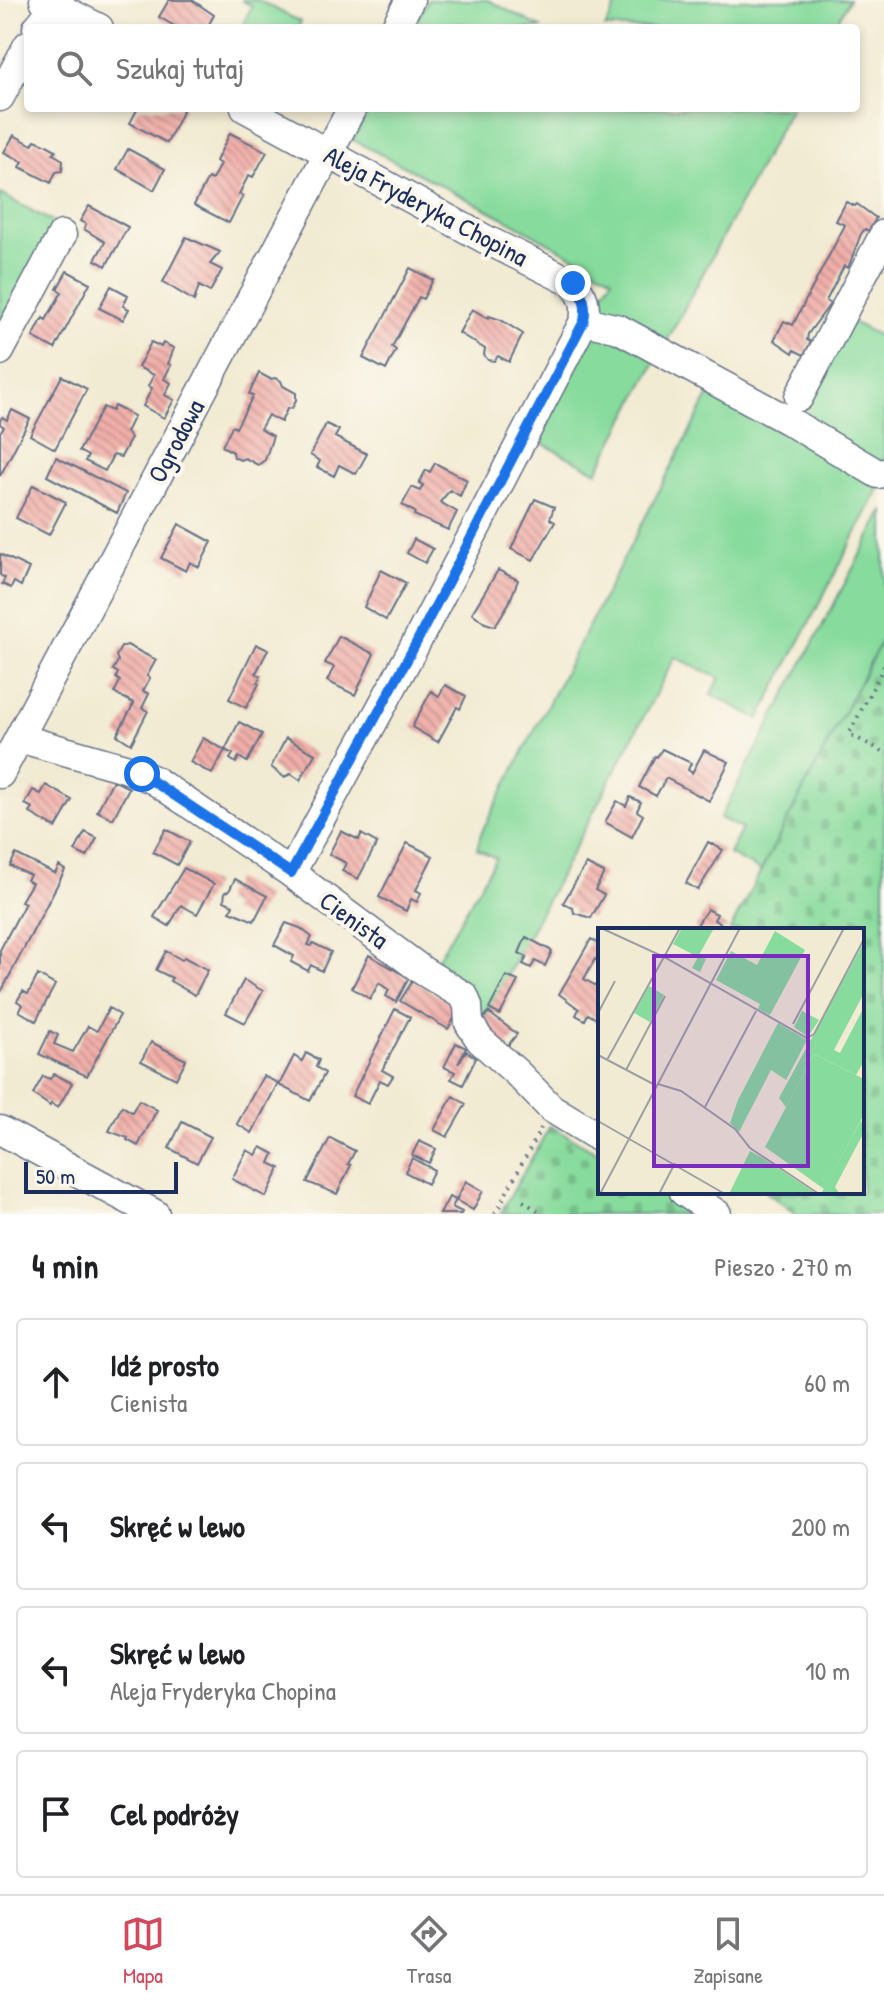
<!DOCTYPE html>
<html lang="pl">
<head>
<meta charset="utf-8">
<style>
  :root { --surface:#fff; --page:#f6f6f6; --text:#202124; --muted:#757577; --line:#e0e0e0; --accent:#d1495b }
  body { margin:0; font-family:"Patrick Hand",sans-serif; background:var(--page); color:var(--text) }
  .scale { position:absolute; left:24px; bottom:20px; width:154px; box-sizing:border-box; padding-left:8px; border:4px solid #1b2f5e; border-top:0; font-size:22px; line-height:28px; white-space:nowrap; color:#1b2f5e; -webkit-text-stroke:6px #fbf7ec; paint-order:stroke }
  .stop { position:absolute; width:24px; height:24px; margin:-18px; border:6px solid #1a73e8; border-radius:50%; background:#fff }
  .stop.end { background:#1a73e8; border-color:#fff; box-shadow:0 2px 8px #0008 }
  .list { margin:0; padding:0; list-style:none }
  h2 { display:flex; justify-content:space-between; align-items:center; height:104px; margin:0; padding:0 32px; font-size:34px }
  h2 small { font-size:26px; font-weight:400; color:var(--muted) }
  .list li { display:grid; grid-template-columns:52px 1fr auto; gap:24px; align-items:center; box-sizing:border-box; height:128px; margin:0 16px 16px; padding:0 16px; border:2px solid var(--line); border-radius:8px }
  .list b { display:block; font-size:30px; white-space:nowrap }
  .list p { margin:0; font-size:26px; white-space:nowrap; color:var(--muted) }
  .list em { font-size:26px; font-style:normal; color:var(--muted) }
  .icon { flex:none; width:44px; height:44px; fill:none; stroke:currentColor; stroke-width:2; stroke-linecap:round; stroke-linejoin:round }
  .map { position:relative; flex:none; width:884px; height:1214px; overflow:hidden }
  .search { position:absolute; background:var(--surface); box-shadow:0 4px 12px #0003; left:24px; right:24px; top:24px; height:88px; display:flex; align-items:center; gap:20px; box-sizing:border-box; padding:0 28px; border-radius:8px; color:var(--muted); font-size:30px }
  .sheet { height:680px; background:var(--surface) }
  nav { display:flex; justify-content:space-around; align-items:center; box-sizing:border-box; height:112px; border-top:2px solid var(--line); background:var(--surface); font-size:22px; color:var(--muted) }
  nav a { display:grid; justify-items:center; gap:4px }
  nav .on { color:var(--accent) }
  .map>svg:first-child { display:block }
  .grass { fill:#87db9c; stroke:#51857d; stroke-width:2 }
  .cemetery { fill:url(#cemetery-stones); stroke:#51857d; stroke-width:2 }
  .building { fill:url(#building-back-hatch) }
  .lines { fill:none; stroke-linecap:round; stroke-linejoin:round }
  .minor-casing { stroke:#667187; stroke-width:31 }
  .path { stroke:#667187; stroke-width:4; stroke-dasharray:2 6; stroke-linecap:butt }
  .minor { stroke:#fff; stroke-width:28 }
  .route { stroke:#1a73e8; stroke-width:10 }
  .labels { text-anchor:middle; stroke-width:8; stroke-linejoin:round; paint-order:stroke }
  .street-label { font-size:26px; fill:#1b2f5e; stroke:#fbf7ec }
  .inset-road { fill:none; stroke:#9ca0a4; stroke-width:2 }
  .view { fill:#7b2cbf; fill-opacity:0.15; stroke:#7b2cbf; stroke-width:4 }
  .inset-edge { fill:none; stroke:#1b2f5e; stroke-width:4 }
</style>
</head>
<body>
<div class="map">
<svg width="884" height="1214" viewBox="0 0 884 1214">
  <defs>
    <pattern id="cemetery-stones" width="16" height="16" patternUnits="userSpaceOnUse" patternTransform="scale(2)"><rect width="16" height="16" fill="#87db9c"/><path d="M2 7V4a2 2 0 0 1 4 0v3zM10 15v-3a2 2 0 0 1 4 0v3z" fill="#74bc89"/></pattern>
    <pattern id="building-back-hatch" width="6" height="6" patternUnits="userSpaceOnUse" patternTransform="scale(2)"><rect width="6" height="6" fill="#f1afa9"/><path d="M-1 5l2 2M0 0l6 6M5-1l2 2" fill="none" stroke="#c28f8d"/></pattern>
  </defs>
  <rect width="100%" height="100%" fill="#fbf7ec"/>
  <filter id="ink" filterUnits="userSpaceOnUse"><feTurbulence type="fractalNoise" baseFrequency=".0125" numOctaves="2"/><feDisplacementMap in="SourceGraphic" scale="16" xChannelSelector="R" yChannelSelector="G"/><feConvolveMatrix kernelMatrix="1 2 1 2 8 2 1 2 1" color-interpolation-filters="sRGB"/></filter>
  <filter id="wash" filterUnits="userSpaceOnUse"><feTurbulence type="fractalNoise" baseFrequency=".006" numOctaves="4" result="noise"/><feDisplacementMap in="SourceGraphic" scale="32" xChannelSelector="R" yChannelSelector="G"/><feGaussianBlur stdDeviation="1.8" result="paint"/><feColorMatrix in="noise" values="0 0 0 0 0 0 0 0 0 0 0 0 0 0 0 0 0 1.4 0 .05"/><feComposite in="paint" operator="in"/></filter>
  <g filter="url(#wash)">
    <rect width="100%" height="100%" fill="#f2ebd3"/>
    <path class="grass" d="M 241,0 L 258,0 L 301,22 L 298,28 L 241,28 L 252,6 Z
      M 428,0 L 488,0 L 542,28 L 413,28 Z
      M 619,0 L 849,0 L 834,28 L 605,28 Z
      M 370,108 L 791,108 L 666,343 L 596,306 L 612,278 L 504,218 L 353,140 Z
      M 0,194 L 57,224 L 0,331 Z
      M 850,321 L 884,338 L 884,467 L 843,442 L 802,411 Z
      M 603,331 L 658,357 L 597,472 L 528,436 L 580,338 Z
      M 713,387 L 853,468 L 879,489 L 759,719 L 711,694 L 720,678 L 675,657 L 488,1012 L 485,1016 L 479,1015 L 434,965 L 496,858 L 477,849 L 481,833 Z
      M 884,510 L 884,636 L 761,871 L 729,854 L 742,829 L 720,818 Z"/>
    <path class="cemetery" d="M 884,636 L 884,1214 L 796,1214 L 766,1192 L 862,1192 L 862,930 L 730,930 Z
      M 550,1126 L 600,1154 L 600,1192 L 662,1192 L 698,1214 L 500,1214 Z"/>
    <g id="blocks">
      <path class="building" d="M 169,0 L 192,0 L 214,15 L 207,28 L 178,28 L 159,17 Z
        M 138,108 L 184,108 L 167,143 L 130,123 Z
        M 230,133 L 267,152 L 253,177 L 249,175 L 243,186 L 239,194 L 243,196 L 229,223 L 194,205 L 208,178 L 212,180 L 220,164 L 216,161 Z
        M 14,135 L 32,145 L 35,140 L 45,144 L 56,150 L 53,154 L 63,160 L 62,171 L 56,172 L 51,183 L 20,167 L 23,162 L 4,152 Z
        M 128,149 L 165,169 L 154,190 L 117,169 Z
        M 846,202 L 855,206 L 857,204 L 876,218 L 869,231 L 865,229 L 861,234 L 848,268 L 844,266 L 826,301 L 830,304 L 808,334 L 807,340 L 811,342 L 804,355 L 794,350 L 793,353 L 774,340 L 784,321 L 793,325 L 798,315 L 845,225 L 836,221 Z
        M 89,206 L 128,227 L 106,266 L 95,260 L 105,242 L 84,229 L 86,224 L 80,221 Z
        M 186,237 L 220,252 L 210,264 L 222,270 L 210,292 L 199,286 L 194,301 L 163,282 Z
        M 410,268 L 433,280 L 423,299 L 419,297 L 392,347 L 396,350 L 386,370 L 363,358 Z
        M 67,271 L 90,283 L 55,349 L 33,337 L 43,318 L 46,320 L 62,292 L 57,289 Z
        M 111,286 L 128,295 L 123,306 L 129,309 L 123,320 L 99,308 Z
        M 472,309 L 488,318 L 489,316 L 501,320 L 523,334 L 509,362 L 498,356 L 494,361 L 488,360 L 484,355 L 485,349 L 459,333 Z
        M 151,342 L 161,347 L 163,343 L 174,348 L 168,364 L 171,365 L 164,379 L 171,383 L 165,395 L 174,400 L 164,418 L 143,406 L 152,388 L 148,386 L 154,375 L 138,367 Z
        M 259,373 L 270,379 L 276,378 L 281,381 L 283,386 L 296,393 L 296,401 L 292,408 L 287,409 L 281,422 L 268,415 L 260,429 L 273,436 L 265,460 L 258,465 L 245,458 L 240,460 L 234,457 L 233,452 L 222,446 L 232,426 L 236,428 L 253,396 L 249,394 Z
        M 62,376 L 87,389 L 55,449 L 30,435 Z
        M 114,406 L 134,416 L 126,432 L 131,438 L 121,457 L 113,455 L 105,471 L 85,461 L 88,456 L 79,451 L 103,407 L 112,411 Z
        M 12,410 L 30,419 L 0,476 L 0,432 L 4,427 L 0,424 L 0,421 L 2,417 L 7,420 Z
        M 326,424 L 339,430 L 335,437 L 367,454 L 356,474 L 339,465 L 334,476 L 317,467 L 320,461 L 310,455 Z
        M 56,457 L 126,493 L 117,513 L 47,476 Z
        M 435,463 L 467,480 L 460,496 L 450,490 L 440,502 L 457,512 L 448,530 L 414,515 L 415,512 L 402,505 L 412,487 L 420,491 L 423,485 L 419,483 L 426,470 L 430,472 Z
        M 33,485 L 66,502 L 49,535 L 16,518 Z
        M 535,499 L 554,507 L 550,519 L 555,522 L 533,560 L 511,549 Z
        M 179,524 L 212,542 L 199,567 L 190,562 L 186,571 L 161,558 Z
        M 414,539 L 433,549 L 425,563 L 407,553 Z
        M 0,554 L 29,568 L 21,586 L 14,582 L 11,588 L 2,584 L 5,578 L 0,575 Z
        M 381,570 L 406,583 L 386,620 L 364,607 Z
        M 498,570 L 518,580 L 509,603 L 495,626 L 485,623 L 472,613 Z
        M 339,636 L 374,654 L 355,695 L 327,681 L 334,667 L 325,663 Z
        M 256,644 L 268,650 L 256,673 L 261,676 L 257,683 L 259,684 L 246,708 L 229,699 Z
        M 127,645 L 156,660 L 147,676 L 150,678 L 143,691 L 149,694 L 142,708 L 148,711 L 131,744 L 117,735 L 134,703 L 114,693 L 120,681 L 116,678 L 118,673 L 113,670 L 118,661 L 116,656 L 121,647 Z
        M 445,685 L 466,696 L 460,709 L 457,707 L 438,742 L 412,727 L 431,691 L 439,696 Z
        M 239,722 L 262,734 L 247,762 L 239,757 L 236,763 L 230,759 L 233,754 L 225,750 Z
        M 203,738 L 225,750 L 212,774 L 190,762 Z
        M 286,738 L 315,754 L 300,780 L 291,774 L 284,777 L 271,767 Z
        M 662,749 L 691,763 L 688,770 L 692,773 L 704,750 L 729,762 L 709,801 L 666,778 L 656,796 L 639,787 L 655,756 L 657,757 Z
        M 113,780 L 129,788 L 113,819 L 97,811 Z
        M 46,785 L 72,800 L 56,828 L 30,813 L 33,808 L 25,804 L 33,790 L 41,794 Z
        M 630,797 L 641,802 L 637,811 L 643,815 L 632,837 L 605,822 L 617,801 L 626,806 Z
        M 166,829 L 190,842 L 177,865 L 153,852 Z
        M 341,831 L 359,840 L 361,834 L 377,843 L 358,879 L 342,871 L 346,863 L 329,854 Z
        M 85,832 L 97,838 L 87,857 L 75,851 Z
        M 708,842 L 723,850 L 698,890 L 686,883 Z
        M 407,843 L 433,856 L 416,890 L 421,893 L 417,902 L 411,899 L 406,911 L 379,897 Z
        M 16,854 L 55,874 L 59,866 L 65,870 L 0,994 L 0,950 L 25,903 L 21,901 L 32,883 L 27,880 L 30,875 L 10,866 Z
        M 586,864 L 604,873 L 595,890 L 604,895 L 591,918 L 574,913 L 573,908 L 563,903 Z
        M 184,868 L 214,884 L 197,914 L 181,905 L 169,926 L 154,917 Z
        M 235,879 L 267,896 L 254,921 L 230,911 L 233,905 L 224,901 L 225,892 L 229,891 Z
        M 707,909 L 717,914 L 714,920 L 727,927 L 726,930 L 694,930 Z
        M 286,923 L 300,928 L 312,937 L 308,945 L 311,946 L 313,943 L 331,952 L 322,971 L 311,965 L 308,971 L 291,962 L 294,956 L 274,945 Z
        M 526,937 L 552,951 L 545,966 L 535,961 L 531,968 L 523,964 L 527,957 L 519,953 Z
        M 591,939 L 600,944 L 600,962 L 595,959 L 584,979 L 600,988 L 598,1020 L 588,1014 L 585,1020 L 576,1015 L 579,1009 L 559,994 Z
        M 166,951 L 182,960 L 184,957 L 208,970 L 195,995 L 170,981 L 172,978 L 156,970 Z
        M 369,955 L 409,978 L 396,1002 L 386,996 L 389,990 L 379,983 L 370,999 L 352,988 Z
        M 38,975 L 55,985 L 36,1021 L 19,1011 L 23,1005 L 17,1001 L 23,991 L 28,994 Z
        M 506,976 L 518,981 L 500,1015 L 489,1009 Z
        M 244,980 L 263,991 L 245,1023 L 226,1013 Z
        M 413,980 L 460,1008 L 448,1029 L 400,1001 Z
        M 109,1008 L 120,1015 L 87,1076 L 39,1054 L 50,1031 L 58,1035 L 54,1044 L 73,1052 L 88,1026 L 97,1031 Z
        M 395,1009 L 410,1017 L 382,1070 L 393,1076 L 388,1084 L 380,1080 L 368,1104 L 352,1096 Z
        M 488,1012 L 517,1034 L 505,1049 L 478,1028 Z
        M 151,1042 L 186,1060 L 176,1079 L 141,1061 Z
        M 456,1043 L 466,1048 L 458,1064 L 466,1051 L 476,1058 L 463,1085 L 451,1079 L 455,1072 L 444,1067 Z
        M 306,1053 L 319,1060 L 316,1067 L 325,1073 L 310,1101 L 279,1085 L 294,1056 L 302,1061 Z
        M 54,1074 L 72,1083 L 58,1108 L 51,1104 L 50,1106 L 33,1094 L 43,1076 L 50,1079 Z
        M 263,1076 L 278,1083 L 252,1133 L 237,1124 Z
        M 453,1096 L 466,1104 L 447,1137 L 434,1130 Z
        M 139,1100 L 157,1110 L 138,1146 L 127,1140 L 128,1138 L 109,1131 L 122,1106 L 132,1112 Z
        M 182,1122 L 211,1137 L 197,1163 L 169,1148 Z
        M 330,1138 L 355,1151 L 348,1164 L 351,1165 L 337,1194 L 307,1182 Z
        M 419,1141 L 436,1149 L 429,1163 L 412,1155 Z
        M 261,1147 L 274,1154 L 270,1163 L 280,1168 L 266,1197 L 232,1179 L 247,1150 L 256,1155 Z
        M 412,1158 L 434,1170 L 427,1184 L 405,1172 Z
        M 466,1181 L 483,1191 L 473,1210 L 456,1200 Z
        M 449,1197 L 456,1200 L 452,1207 L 462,1212 L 461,1214 L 440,1214 Z"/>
    </g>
  </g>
  <g filter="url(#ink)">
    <use href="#blocks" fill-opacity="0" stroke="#667187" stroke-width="2"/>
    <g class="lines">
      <g class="minor-casing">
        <path id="minor" d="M 44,0 L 99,28
          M 37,28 L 60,0
          M 395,28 L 410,0
          M 0,97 L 28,45
          M 245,108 L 485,239 L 573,283 C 584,296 587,304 584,321 L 414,647 L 291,873
          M 584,321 L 619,329 L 787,420 L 878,474 L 884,473
          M 0,351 L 62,235
          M 799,397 L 884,234
          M 19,738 L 128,769 L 154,780 L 291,873 L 423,971 L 464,996 L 468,1006 L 469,1023 L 480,1040 L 517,1073 L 551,1108 L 600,1138
          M 0,774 L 352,108
          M 0,1130 L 155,1214
          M 684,1192 L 717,1214"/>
      </g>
      <path class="path" d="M 884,666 L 849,734 L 884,752
        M 523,1201 L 543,1214
        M 495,1214 L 541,1128"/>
      <use href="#minor" class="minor"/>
    </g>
  </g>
  <g class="lines" filter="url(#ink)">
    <path class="route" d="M 142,774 L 291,873 L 414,647 L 584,321 C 587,304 584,296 573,283"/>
  </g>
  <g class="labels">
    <g class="street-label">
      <text transform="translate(426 206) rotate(28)" y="9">Aleja Fryderyka Chopina</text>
      <text transform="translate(176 441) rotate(-62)" y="9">Ogrodowa</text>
      <text transform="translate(354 920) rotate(36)" y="9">Cienista</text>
    </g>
  </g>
  <g transform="translate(598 928)">
    <rect width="266" height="266" fill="#f2ebd3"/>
    <path d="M 84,0 L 116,0 L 101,27 L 108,31 L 102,44 L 94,40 L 100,29 L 75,16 ZM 177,3 L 207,22 L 172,87 L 160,81 L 162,76 L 118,52 L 133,23 L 159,37 ZM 266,14 L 266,65 L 236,122 L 242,125 L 266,79 L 266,133 L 258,147 L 216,126 L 188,179 L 181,170 ZM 51,58 L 66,67 L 52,94 L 36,85 ZM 204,83 L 221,92 L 210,109 L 196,99 ZM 180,95 L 209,112 L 188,152 L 173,142 L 141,204 L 132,195 L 140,172 ZM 263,192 L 266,204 L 237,259 L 242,266 L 223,266 Z" fill="#87db9c"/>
    <path d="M 216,126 L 266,151 L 266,186 L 226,261 L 167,219 ZM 152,223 L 163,229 L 219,266 L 131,266 Z" fill="#87db9c"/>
    <path class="inset-road" d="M 3,0 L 66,29 L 209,110 L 216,106 L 266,11M 0,85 L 17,53M 195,96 L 246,0M 0,127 L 59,158M 9,132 L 82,0M 28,142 L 67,68M 60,156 L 83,163 L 137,201 L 152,220 L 221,266M 107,179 L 158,83M 0,193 L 127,266M 2,266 L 142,0M 61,266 L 77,235"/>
    <path class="view" d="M 56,28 L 210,28 L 210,238 L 56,238 Z"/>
    <rect width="266" height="266" class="inset-edge"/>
  </g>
</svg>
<div class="scale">50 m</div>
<div class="stop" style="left:142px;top:774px"></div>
<div class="stop end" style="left:573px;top:283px"></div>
<div class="search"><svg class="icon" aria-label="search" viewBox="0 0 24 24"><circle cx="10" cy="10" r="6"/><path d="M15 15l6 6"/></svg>Szukaj tutaj</div>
</div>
<section class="sheet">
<h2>4 min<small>Pieszo · 270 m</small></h2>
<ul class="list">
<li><svg class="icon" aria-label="ahead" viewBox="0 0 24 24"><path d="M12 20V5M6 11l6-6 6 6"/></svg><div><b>Idź prosto</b><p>Cienista</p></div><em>60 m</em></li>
<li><svg class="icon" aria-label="left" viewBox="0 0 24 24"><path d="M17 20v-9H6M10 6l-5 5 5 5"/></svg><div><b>Skręć w lewo</b></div><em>200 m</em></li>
<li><svg class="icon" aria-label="left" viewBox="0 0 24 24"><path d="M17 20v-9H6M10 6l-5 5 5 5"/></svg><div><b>Skręć w lewo</b><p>Aleja Fryderyka Chopina</p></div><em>10 m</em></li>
<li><svg class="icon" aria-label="arrive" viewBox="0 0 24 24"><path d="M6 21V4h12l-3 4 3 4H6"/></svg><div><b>Cel podróży</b></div></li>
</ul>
</section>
<nav>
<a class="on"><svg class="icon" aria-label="map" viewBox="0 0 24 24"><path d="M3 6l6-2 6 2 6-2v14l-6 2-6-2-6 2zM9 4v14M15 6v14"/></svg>Mapa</a>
<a><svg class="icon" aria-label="directions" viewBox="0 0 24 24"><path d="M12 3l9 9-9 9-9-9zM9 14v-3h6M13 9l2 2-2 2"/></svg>Trasa</a>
<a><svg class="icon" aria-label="saved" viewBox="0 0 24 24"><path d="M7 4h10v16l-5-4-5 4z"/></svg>Zapisane</a>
</nav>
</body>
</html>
